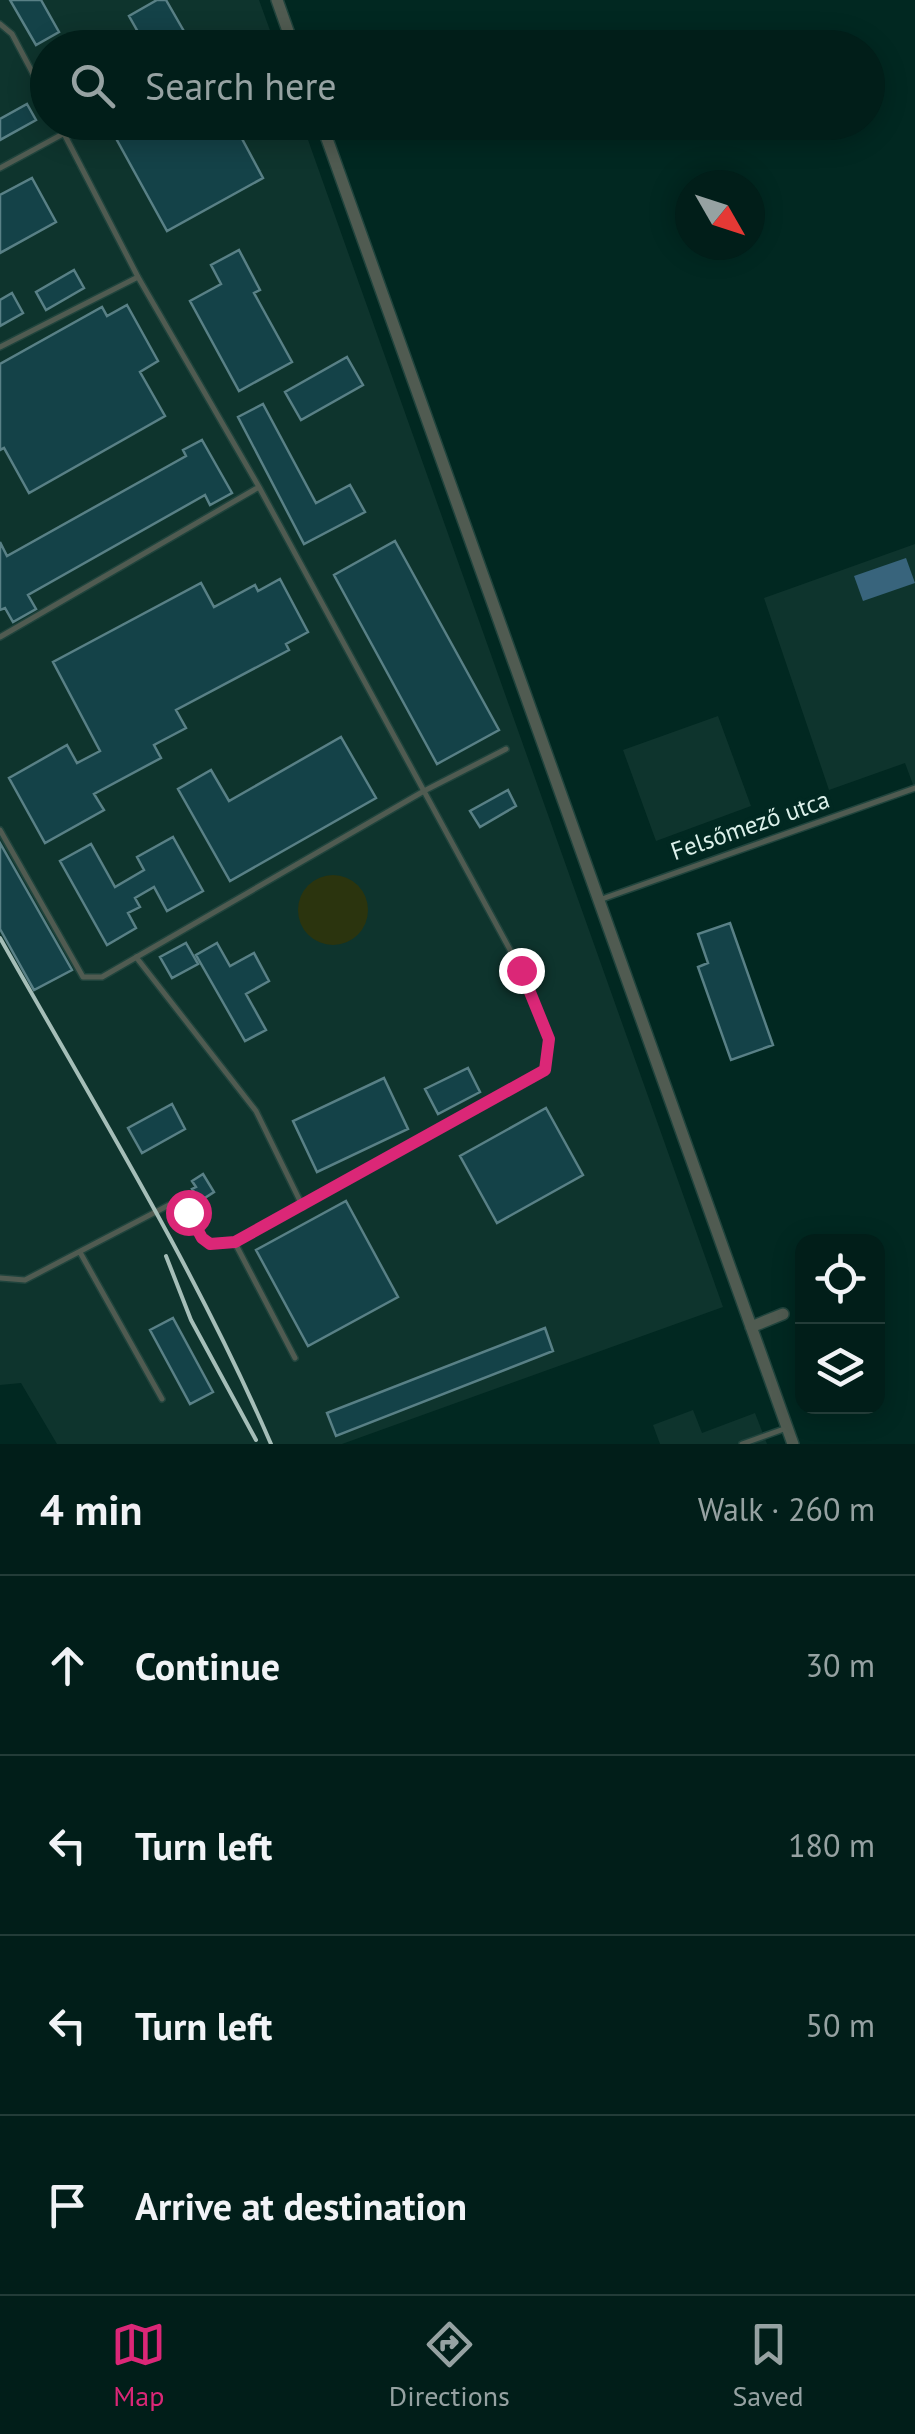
<!DOCTYPE html>
<html lang="en">
<head>
<meta charset="utf-8">
<style>
  :root { --surface:#011e19; --page:#0f2b26; --text:#f1f3f6; --muted:#96a2a2; --line:#233c38; --accent:#db2777 }
  body { margin:0; font-family:"PT Sans",sans-serif; background:var(--page); color:var(--text) }
  .controls { position:absolute; right:30px; bottom:30px; display:grid; overflow:hidden; border-radius:20px; box-shadow:0 5px 25px #0003 }
  .controls button { width:90px; height:90px; display:grid; place-items:center; padding:0; border:0; border-bottom:2px solid var(--line); background:var(--surface); color:var(--text); font:50px sans-serif }
  .compass { position:absolute; left:675px; top:170px; width:90px; height:90px; border-radius:50%; background:var(--surface); box-shadow:0 5px 25px #0003; rotate:129deg }
  .stop { position:absolute; width:30px; height:30px; margin:-22px; border:8px solid #db2777; border-radius:50%; background:#fff }
  .stop.end { background:#db2777; border-color:#fff; box-shadow:0 2px 10px #0008 }
  .list { margin:0; padding:0; list-style:none }
  h2 { display:flex; justify-content:space-between; align-items:center; height:130px; margin:0; padding:0 40px; font-size:42px }
  h2 small { font-size:32px; font-weight:400; color:var(--muted) }
  .list li { display:grid; grid-template-columns:65px 1fr auto; gap:30px; align-items:center; box-sizing:border-box; height:180px; padding:0 40px; border-top:2px solid var(--line) }
  .list b { display:block; font-size:38px; white-space:nowrap }
  .list em { font-size:32px; font-style:normal; color:var(--muted) }
  .icon { flex:none; width:55px; height:55px; fill:none; stroke:currentColor; stroke-width:2; stroke-linecap:round; stroke-linejoin:round }
  .map { position:relative; flex:none; width:915px; height:1444px; overflow:hidden }
  .search { position:absolute; background:var(--surface); box-shadow:0 5px 25px #0003; left:30px; right:30px; top:30px; height:110px; display:flex; align-items:center; gap:25px; box-sizing:border-box; padding:0 35px; border-radius:55px; color:var(--muted); font-size:38px }
  .sheet { height:850px; background:var(--surface) }
  nav { display:flex; justify-content:space-around; align-items:center; box-sizing:border-box; height:140px; border-top:2px solid var(--line); background:var(--surface); font-size:28px; color:var(--muted) }
  nav a { display:grid; justify-items:center; gap:5px }
  nav .on { color:var(--accent) }
  .map>svg:first-child { display:block }
  .built { fill:#0e342d }
  .green { fill:#2b340e }
  .water { fill:#38647c }
  .building { fill:#144248; stroke:#598086; stroke-width:2.5 }
  .lines { fill:none; stroke-linecap:round; stroke-linejoin:round }
  .lane-casing { stroke:#20443d; stroke-width:8 }
  .street-casing { stroke:#20443d; stroke-width:14 }
  .lane { stroke:#505b51; stroke-width:5 }
  .street { stroke:#505b51; stroke-width:11 }
  .rail { stroke:#a5beb8; stroke-width:4 }
  .route { stroke:#db2777; stroke-width:12 }
  .labels { text-anchor:middle; stroke-width:8; stroke-linejoin:round; paint-order:stroke }
  .street-label { font-size:25px; fill:#dcf0ea; stroke:#012821 }
</style>
</head>
<body>
<div class="map">
<svg width="915" height="1444" viewBox="0 0 915 1444">
  <rect width="100%" height="100%" fill="#012821"/>
  <path class="built" d="M 0,0 L 259,0 L 276,47 L 48,48 L 48,122 L 302,123 L 723,1307 L 342,1444 L 57,1444 L 21,1383 L 0,1385 Z
    M 915,544 L 915,790 L 905,763 L 829,790 L 764,598 Z
    M 718,716 L 751,806 L 656,841 L 623,750 Z
    M 693,1410 L 702,1433 L 755,1413 L 767,1444 L 660,1444 L 653,1425 Z"/>
  <path class="green" d="M298 910a35 35 0 1 1 70 0a35 35 0 1 1-70 0Z"/>
  <path class="water" d="M 906,558 L 915,583 L 863,601 L 854,576 Z"/>
  <path class="building" d="M 10,0 L 41,0 L 59,32 L 36,45 Z
    M 157,0 L 166,0 L 189,40 L 176,48 L 164,48 L 155,32 L 142,39 L 129,16 Z
    M 27,104 L 36,120 L 0,140 L 0,119 Z
    M 107,122 L 233,122 L 263,178 L 167,231 Z
    M 32,178 L 56,222 L 0,253 L 0,195 Z
    M 239,250 L 260,290 L 254,293 L 292,362 L 239,391 L 190,301 L 221,284 L 211,265 Z
    M 74,270 L 84,288 L 46,310 L 36,292 Z
    M 12,293 L 23,313 L 0,326 L 0,300 Z
    M 127,305 L 158,361 L 140,372 L 165,416 L 29,493 L 4,448 L 0,450 L 0,364 L 102,307 L 107,316 Z
    M 347,357 L 363,385 L 301,420 L 285,392 Z
    M 263,404 L 316,503 L 350,485 L 365,512 L 304,544 L 238,417 Z
    M 202,440 L 232,493 L 210,505 L 205,495 L 28,595 L 36,609 L 13,622 L 5,608 L 0,610 L 0,542 L 7,556 L 186,456 L 183,450 Z
    M 395,541 L 499,730 L 437,764 L 334,575 Z
    M 280,579 L 308,632 L 286,644 L 289,650 L 176,710 L 186,728 L 154,745 L 161,758 L 94,794 L 104,810 L 45,843 L 9,778 L 67,745 L 77,763 L 100,751 L 53,662 L 201,583 L 214,607 L 255,585 L 258,591 Z
    M 341,737 L 376,798 L 230,881 L 178,789 L 211,770 L 229,801 Z
    M 508,790 L 516,806 L 480,827 L 470,811 Z
    M 173,837 L 203,891 L 167,911 L 154,887 L 135,898 L 140,907 L 128,913 L 136,928 L 107,945 L 60,861 L 91,844 L 115,887 L 144,870 L 137,857 Z
    M 0,843 L 72,970 L 34,990 L 0,929 Z
    M 730,923 L 773,1045 L 731,1060 L 698,967 L 708,963 L 698,934 Z
    M 186,943 L 198,964 L 172,978 L 160,957 Z
    M 217,943 L 230,966 L 254,953 L 269,981 L 246,994 L 266,1030 L 245,1041 L 196,955 Z
    M 468,1068 L 480,1092 L 438,1114 L 425,1089 Z
    M 384,1078 L 408,1129 L 317,1172 L 293,1121 Z
    M 172,1104 L 185,1129 L 142,1153 L 128,1128 Z
    M 546,1108 L 583,1175 L 497,1223 L 460,1156 Z
    M 203,1174 L 214,1192 L 200,1201 L 192,1189 L 196,1187 L 192,1181 Z
    M 346,1201 L 398,1297 L 308,1346 L 256,1250 Z
    M 173,1318 L 213,1392 L 190,1404 L 150,1330 Z
    M 545,1328 L 553,1351 L 336,1436 L 327,1413 Z"/>
  <g class="lines">
    <g class="lane-casing">
      <path id="lane" d="M 0,24 L 12,34 L 48,102
        M 0,168 L 85,122
        M 0,347 L 138,277
        M 0,637 L 259,487
        M 0,830 L 83,977 L 102,977 L 424,791 L 506,749
        M 602,899 L 915,788
        M 136,957 L 256,1111 L 303,1207
        M 235,1243 L 295,1358
        M 81,1254 L 162,1399
        M 0,1278 L 25,1280 L 169,1205 C 207,1204 178,1252 235,1243 L 545,1070 L 549,1039 L 521,970 L 259,487 L 138,277 L 58,122
        M 742,1444 L 784,1429"/>
    </g>
    <g class="street-casing">
      <path id="street" d="M 277,0 L 294,48
        M 321,122 L 793,1444
        M 751,1327 L 783,1314"/>
    </g>
    <use href="#lane" class="lane"/>
    <use href="#street" class="street"/>
    <path class="rail" d="M 0,938 C 94,1104 195,1268 271,1444
      M 166,1256 L 191,1320 L 256,1440"/>
  </g>
  <g class="lines">
    <path class="route" d="M 188,1212 L 202,1238 L 210,1244 L 235,1242 L 545,1070 L 549,1039 L 521,970"/>
  </g>
  <g class="labels">
    <g class="street-label">
      <text transform="translate(750 825) rotate(-19)" y="9">Felsőmező utca</text>
    </g>
  </g>
</svg>
<div class="controls">
<button><svg class="icon" aria-label="locate" viewBox="0 0 24 24"><circle cx="12" cy="12" r="6"/><path d="M12 2v4M12 18v4M2 12h4M18 12h4"/></svg></button>
<button><svg class="icon" aria-label="layers" viewBox="0 0 24 24"><path d="M12 4l9 5-9 5-9-5zM3 14l9 5 9-5"/></svg></button>
</div>
<svg class="compass" viewBox="-18 -18 36 36"><path d="M0-13l5 13h-10z" fill="#e53935"/><path d="M0 13l5-13h-10z" fill="#96a2a2"/></svg>
<div class="stop" style="left:188px;top:1212px"></div>
<div class="stop end" style="left:521px;top:970px"></div>
<div class="search"><svg class="icon" aria-label="search" viewBox="0 0 24 24"><circle cx="10" cy="10" r="6"/><path d="M15 15l6 6"/></svg>Search here</div>
</div>
<section class="sheet">
<h2>4 min<small>Walk · 260 m</small></h2>
<ul class="list">
<li><svg class="icon" aria-label="ahead" viewBox="0 0 24 24"><path d="M12 20V5M6 11l6-6 6 6"/></svg><div><b>Continue</b></div><em>30 m</em></li>
<li><svg class="icon" aria-label="left" viewBox="0 0 24 24"><path d="M17 20v-9H6M10 6l-5 5 5 5"/></svg><div><b>Turn left</b></div><em>180 m</em></li>
<li><svg class="icon" aria-label="left" viewBox="0 0 24 24"><path d="M17 20v-9H6M10 6l-5 5 5 5"/></svg><div><b>Turn left</b></div><em>50 m</em></li>
<li><svg class="icon" aria-label="arrive" viewBox="0 0 24 24"><path d="M6 21V4h12l-3 4 3 4H6"/></svg><div><b>Arrive at destination</b></div></li>
</ul>
</section>
<nav>
<a class="on"><svg class="icon" aria-label="map" viewBox="0 0 24 24"><path d="M3 6l6-2 6 2 6-2v14l-6 2-6-2-6 2zM9 4v14M15 6v14"/></svg>Map</a>
<a><svg class="icon" aria-label="directions" viewBox="0 0 24 24"><path d="M12 3l9 9-9 9-9-9zM9 14v-3h6M13 9l2 2-2 2"/></svg>Directions</a>
<a><svg class="icon" aria-label="saved" viewBox="0 0 24 24"><path d="M7 4h10v16l-5-4-5 4z"/></svg>Saved</a>
</nav>
</body>
</html>
